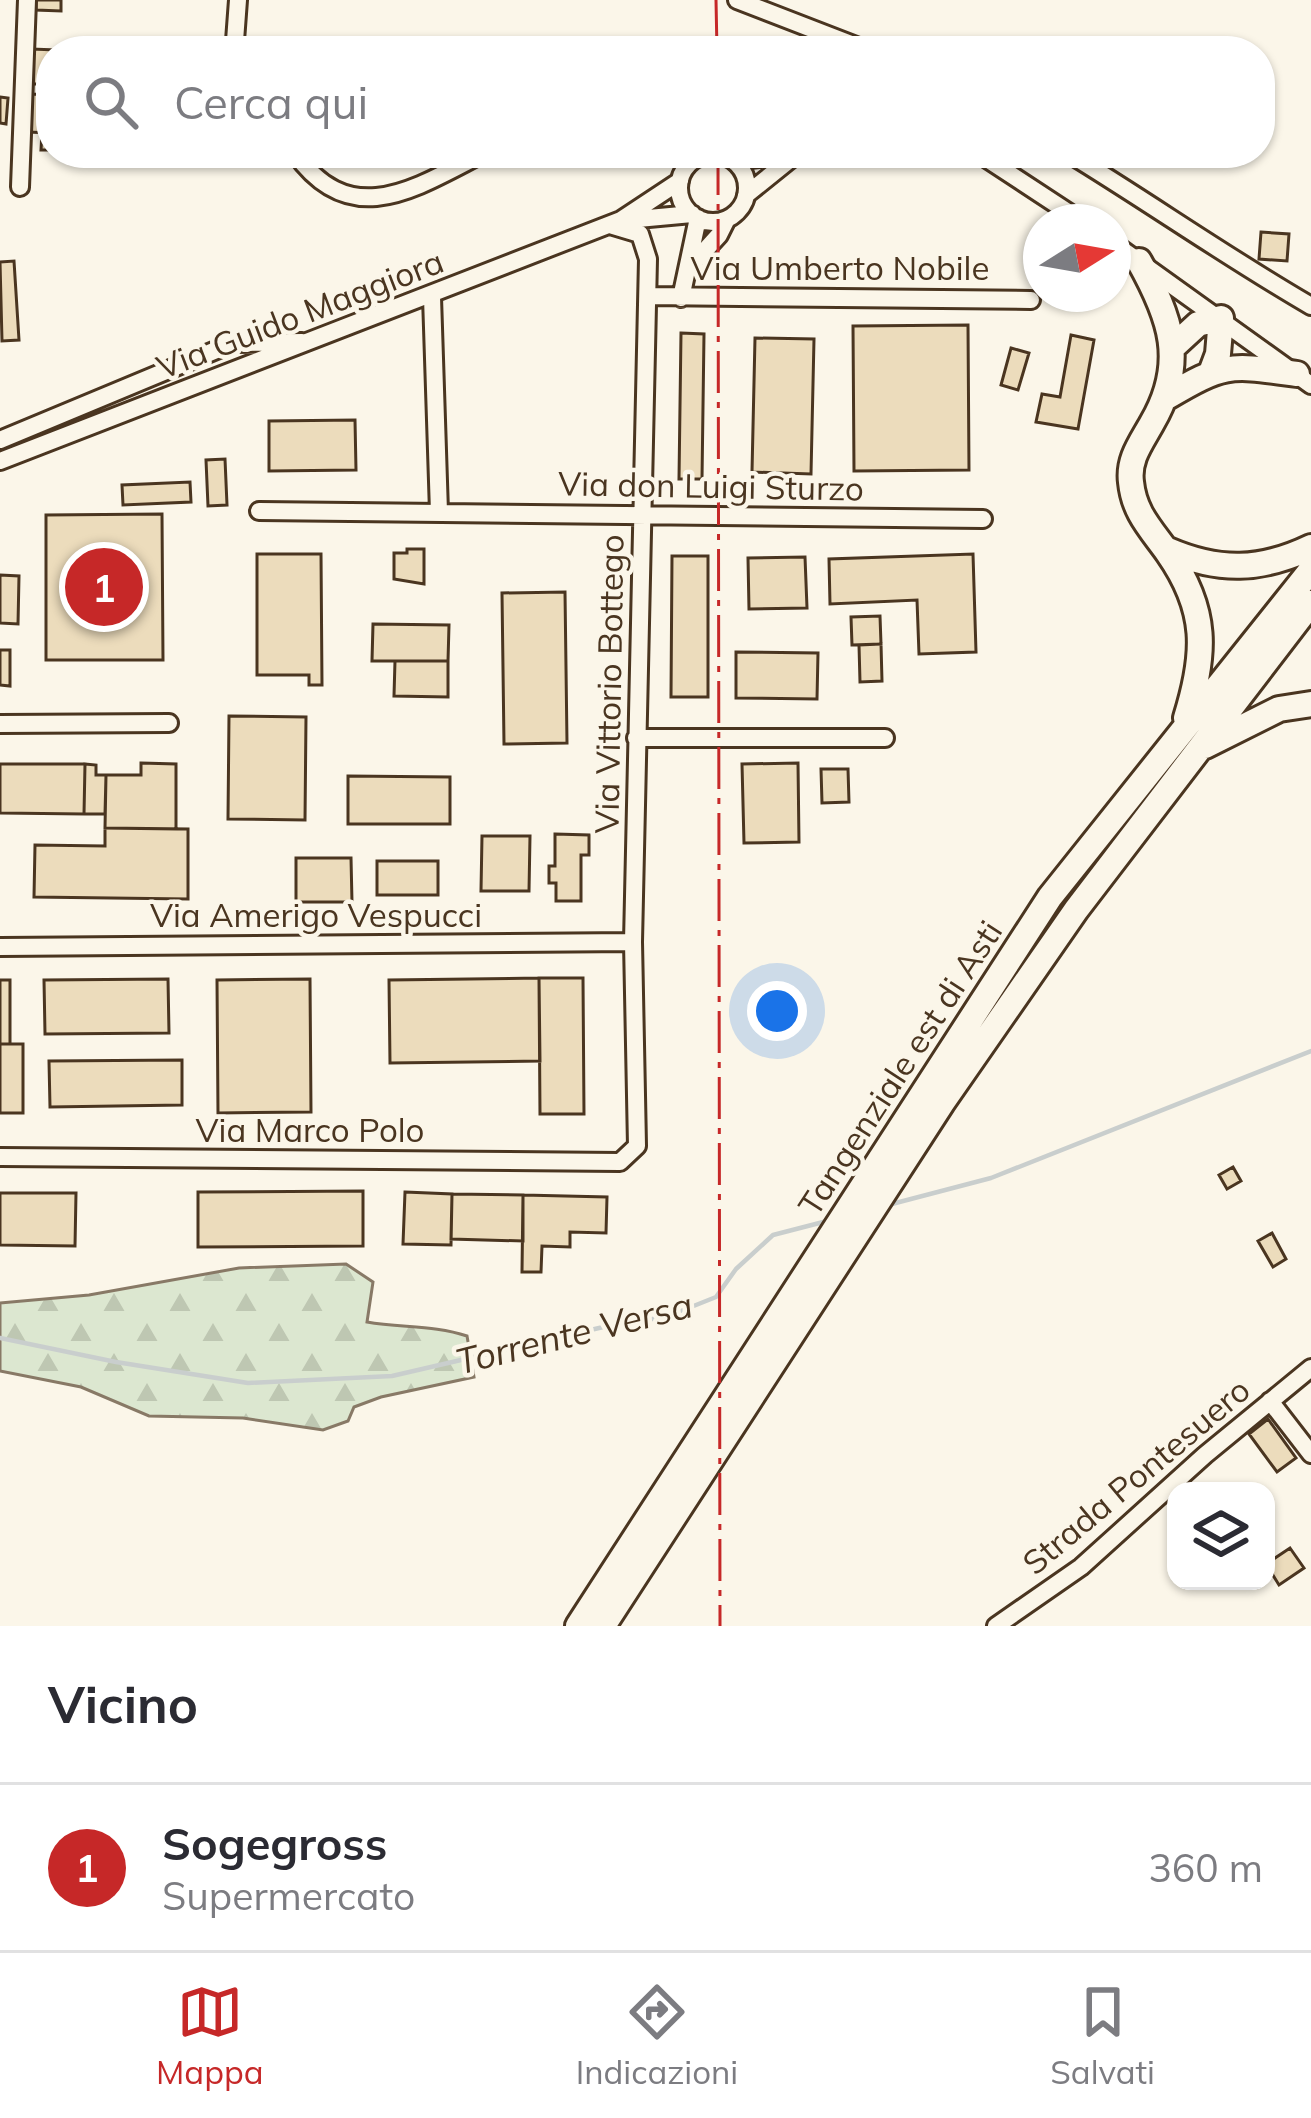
<!DOCTYPE html>
<html lang="it">
<head>
<meta charset="utf-8">
<style>
  :root { --surface:#fff; --page:#f7f7f7; --text:#2b2b33; --muted:#7c7c81; --line:#e1e1e2; --accent:#c62828 }
  body { margin:0; font-family:Mulish,sans-serif; background:var(--page); color:var(--text) }
  .controls { position:absolute; right:36px; bottom:36px; display:grid; overflow:hidden; border-radius:24px; box-shadow:0 3px 9px #0004 }
  .controls button { width:108px; height:108px; display:grid; place-items:center; padding:0; border:0; border-bottom:3px solid var(--line); background:var(--surface); color:var(--text); font:60px sans-serif }
  .compass { position:absolute; left:1023px; top:204px; width:108px; height:108px; border-radius:50%; background:var(--surface); box-shadow:0 3px 9px #0004; rotate:79deg }
  .you { position:absolute; left:777px; top:1011px; width:42px; height:42px; margin:-30px; border:9px solid #fff; border-radius:50%; background:#1a73e8; box-shadow:0 0 0 18px #1a73e833 }
  .badge { display:grid; place-items:center; width:78px; height:78px; border-radius:50%; background:var(--accent); color:#fff; font-size:39px; font-weight:700 }
  .pin { position:absolute; translate:-50% -50%; border:6px solid #fff; box-shadow:0 3px 12px #0006 }
  .list { margin:0; padding:0; list-style:none }
  h2 { display:flex; justify-content:space-between; align-items:center; height:156px; margin:0; padding:0 48px; font-size:51px }
  h2 small { font-size:39px; font-weight:400; color:var(--muted) }
  .list li { display:grid; grid-template-columns:78px 1fr auto; gap:36px; align-items:center; box-sizing:border-box; height:168px; padding:0 48px; border-top:3px solid var(--line) }
  .list b { display:block; font-size:45px; white-space:nowrap }
  .list p { margin:0; font-size:39px; white-space:nowrap; color:var(--muted) }
  .list em { font-size:39px; font-style:normal; color:var(--muted) }
  .icon { flex:none; width:66px; height:66px; fill:none; stroke:currentColor; stroke-width:2; stroke-linecap:round; stroke-linejoin:round }
  .map { position:relative; flex:none; width:1311px; height:1626px; overflow:hidden }
  .search { position:absolute; background:var(--surface); box-shadow:0 3px 9px #0004; left:36px; right:36px; top:36px; height:132px; display:flex; align-items:center; gap:30px; box-sizing:border-box; padding:0 42px; border-radius:48px; color:var(--muted); font-size:45px }
  .sheet { height:324px; background:var(--surface) }
  nav { display:flex; justify-content:space-around; align-items:center; box-sizing:border-box; height:168px; border-top:3px solid var(--line); background:var(--surface); font-size:33px; color:var(--muted) }
  nav a { display:grid; justify-items:center; gap:6px }
  nav .on { color:var(--accent) }
  .map>svg:first-child { display:block }
  .forest { fill:url(#forest-firs); stroke:#887966; stroke-width:3 }
  .lines { fill:none; stroke-linecap:round; stroke-linejoin:round }
  .stream { stroke:#c9cecd; stroke-width:4.5 }
  .building { fill:#ecdcbc; stroke:#4a3520; stroke-width:3 }
  .minor-casing { stroke:#4a3520; stroke-width:22 }
  .highway-casing { stroke:#4a3520; stroke-width:30 }
  .minor { stroke:#fbf6e9; stroke-width:16 }
  .highway { stroke:#fbf6e9; stroke-width:24 }
  .power { stroke:#c62828; stroke-width:3; stroke-dasharray:42 9 6 9; stroke-linecap:butt }
  .labels { text-anchor:middle; stroke-width:9; stroke-linejoin:round; paint-order:stroke }
  .street-label { font-size:33px; fill:#4a3520; stroke:#fbf6e9 }
  .water-label { font-size:36px; font-style:italic; fill:#4a3520; stroke:#fbf6e9 }
</style>
</head>
<body>
<div class="map">
<svg width="1311" height="1626" viewBox="0 0 1311 1626">
  <defs>
    <pattern id="forest-firs" width="22" height="20" patternUnits="userSpaceOnUse" patternTransform="scale(3)"><rect width="22" height="20" fill="#dce7d0"/><path d="M5 1l3.5 6h-7zM16 11l3.5 6h-7z" fill="#bec7b2"/></pattern>
  </defs>
  <rect width="100%" height="100%" fill="#fbf6e9"/>
  <path class="forest" d="M 346,1264 L 373,1282 L 367,1322 C 401,1328 435,1325 467,1336 L 474,1377 L 381,1397 L 354,1407 L 348,1421 L 323,1430 L 243,1418 L 149,1416 L 81,1387 L 0,1371 L 0,1303 L 89,1295 L 239,1268 Z"/>
  <g class="lines">
    <path class="stream" d="M 888,1205 L 991,1178 L 1311,1051
      M 0,1338 L 116,1362 L 248,1383 L 392,1376 L 612,1325 L 666,1317 L 716,1297 L 736,1269 L 773,1235 L 831,1220"/>
  </g>
  <path class="building" d="M 36,0 L 61,0 L 61,11 L 36,10 Z
    M 812,41 L 813,51 L 788,51 L 787,42 Z
    M 31,49 L 57,50 L 51,51 L 51,84 L 30,84 Z
    M 30,94 L 51,95 L 51,133 L 28,132 Z
    M 0,97 L 8,98 L 6,124 L 0,123 Z
    M 42,132 L 51,133 L 51,150 L 41,150 Z
    M 1261,232 L 1289,234 L 1287,261 L 1259,259 Z
    M 14,261 L 19,340 L 2,341 L 0,262 Z
    M 968,325 L 969,470 L 854,471 L 853,326 Z
    M 681,333 L 704,334 L 702,479 L 679,479 Z
    M 1071,335 L 1094,340 L 1078,429 L 1036,422 L 1042,394 L 1060,397 Z
    M 755,338 L 814,339 L 811,474 L 752,472 Z
    M 1011,348 L 1029,353 L 1018,390 L 1001,385 Z
    M 355,420 L 356,470 L 269,471 L 269,421 Z
    M 225,459 L 227,505 L 208,506 L 206,460 Z
    M 190,482 L 191,502 L 123,505 L 122,485 Z
    M 162,514 L 163,660 L 46,660 L 46,515 Z
    M 407,549 L 424,549 L 424,584 L 394,579 L 394,553 L 407,553 Z
    M 257,554 L 321,554 L 322,685 L 309,685 L 309,675 L 257,675 Z
    M 973,554 L 976,652 L 919,654 L 917,600 L 830,604 L 829,559 Z
    M 672,556 L 708,556 L 708,697 L 671,697 Z
    M 805,557 L 807,608 L 749,609 L 748,558 Z
    M 0,575 L 19,576 L 18,624 L 0,623 Z
    M 565,592 L 567,743 L 504,744 L 502,593 Z
    M 880,616 L 881,644 L 852,645 L 851,617 Z
    M 373,624 L 449,625 L 448,661 L 372,661 Z
    M 881,644 L 882,681 L 860,682 L 859,645 Z
    M 0,650 L 10,650 L 10,686 L 0,685 Z
    M 736,652 L 818,653 L 817,699 L 736,698 Z
    M 395,661 L 448,661 L 448,697 L 394,696 Z
    M 229,716 L 306,717 L 305,820 L 228,819 Z
    M 141,763 L 176,764 L 176,829 L 105,828 L 106,775 L 141,775 Z
    M 798,763 L 799,842 L 744,843 L 742,764 Z
    M 0,764 L 85,764 L 84,814 L 0,813 Z
    M 85,764 L 96,765 L 96,775 L 106,775 L 105,814 L 84,814 Z
    M 821,769 L 848,769 L 849,802 L 822,803 Z
    M 348,776 L 450,777 L 450,824 L 348,824 Z
    M 105,828 L 188,829 L 188,899 L 34,897 L 35,845 L 105,846 Z
    M 555,834 L 589,835 L 589,855 L 581,855 L 581,901 L 556,901 L 556,883 L 549,883 L 549,866 L 555,866 Z
    M 482,836 L 530,836 L 529,891 L 481,891 Z
    M 296,858 L 351,858 L 352,902 L 296,902 Z
    M 377,861 L 438,861 L 438,895 L 377,895 Z
    M 539,978 L 540,1061 L 390,1063 L 389,980 Z
    M 539,978 L 583,978 L 584,1114 L 540,1114 Z
    M 168,979 L 169,1033 L 45,1034 L 44,980 Z
    M 310,979 L 311,1112 L 218,1113 L 217,980 Z
    M 0,980 L 10,980 L 10,1044 L 0,1044 Z
    M 0,1044 L 23,1044 L 23,1113 L 0,1113 Z
    M 182,1060 L 182,1105 L 50,1107 L 49,1061 Z
    M 1233,1167 L 1241,1181 L 1227,1189 L 1219,1175 Z
    M 363,1191 L 363,1246 L 198,1247 L 198,1192 Z
    M 405,1192 L 452,1194 L 451,1245 L 403,1244 Z
    M 0,1193 L 76,1193 L 75,1246 L 0,1245 Z
    M 452,1194 L 523,1195 L 523,1241 L 451,1239 Z
    M 523,1195 L 607,1197 L 606,1233 L 570,1232 L 570,1247 L 542,1246 L 541,1272 L 522,1272 Z
    M 1272,1233 L 1286,1259 L 1273,1267 L 1258,1241 Z
    M 1268,1419 L 1296,1458 L 1277,1472 L 1249,1434 Z
    M 1290,1548 L 1304,1568 L 1279,1585 L 1266,1564 Z"/>
  <g class="lines">
    <g class="minor-casing">
      <path id="minor" d="M 737,0 L 869,51
        M 238,51 L 235,41 L 238,0
        M 295,153 C 351,233 417,187 484,153
        M 978,153 L 1083,222
        M 1068,153 C 1150,203 1228,258 1311,306
        M679 188a34 34 0 1 1 68 0a34 34 0 1 1-68 0Z
        M 734,161 L 802,153
        M 20,187 L 27,0
        M 746,195 L 792,158
        M 627,220 L 692,214
        M 1113,243 L 1311,385
        M 689,268 L 719,235 L 727,219
        M 648,296 L 1031,300
        M 432,297 L 439,512
        M 681,298 L 698,218
        M 0,440 L 233,343 L 302,342
        M 0,461 L 621,220 L 680,181
        M 259,511 L 983,519
        M 0,724 L 169,723
        M 636,738 L 885,738
        M 0,947 L 633,942
        M 0,1157 L 620,1162 L 637,1146 L 633,942 L 648,259 L 640,234 L 610,225
        M 1270,1401 L 1311,1454
        M 996,1626 L 1081,1567 L 1205,1455 L 1311,1368"/>
    </g>
    <g class="highway-casing">
      <path id="highway" d="M 1139,261 C 1171,318 1187,363 1152,423 C 1141,443 1128,459 1131,482 C 1134,513 1151,529 1168,553 C 1208,610 1206,654 1186,718
        M 1173,347 L 1198,324 L 1221,318 L 1218,354 L 1212,370
        M 1167,397 C 1226,362 1230,365 1297,374
        M 1168,550 C 1219,572 1261,571 1311,547
        M 1205,746 L 1279,709 L 1311,704
        M 578,1626 L 1050,897 L 1311,570
        M 603,1626 L 942,1103 L 1076,910 L 1311,603"/>
    </g>
    <use href="#minor" class="minor"/>
    <use href="#highway" class="highway"/>
    <path class="power" d="M 716,0 L 717,51
      M 718,153 L 720,1626"/>
  </g>
  <g class="labels">
    <g class="street-label">
      <text x="840" y="280">Via Umberto Nobile</text>
      <text transform="translate(300 314) rotate(-21)" y="12">Via Guido Maggiora</text>
      <text transform="translate(711 486) rotate(1)" y="12">Via don Luigi Sturzo</text>
      <text transform="translate(609 684) rotate(-89)" y="12">Via Vittorio Bottego</text>
      <text x="316" y="927">Via Amerigo Vespucci</text>
      <text transform="translate(900 1068) rotate(-57)" y="12">Tangenziale est di Asti</text>
      <text x="310" y="1142">Via Marco Polo</text>
      <text transform="translate(1136 1476) rotate(-40)" y="12">Strada Pontesuero</text>
    </g>
    <g class="water-label">
      <text transform="translate(574 1333) rotate(-14)" y="13">Torrente Versa</text>
    </g>
  </g>
</svg>
<div class="controls">
<button><svg class="icon" aria-label="layers" viewBox="0 0 24 24"><path d="M12 4l9 5-9 5-9-5zM3 14l9 5 9-5"/></svg></button>
</div>
<svg class="compass" viewBox="-18 -18 36 36"><path d="M0-13l5 13h-10z" fill="#e53935"/><path d="M0 13l5-13h-10z" fill="#7c7c81"/></svg>
<div class="you"></div>
<div class="pin badge" style="left:104px;top:587px">1</div>
<div class="search"><svg class="icon" aria-label="search" viewBox="0 0 24 24"><circle cx="10" cy="10" r="6"/><path d="M15 15l6 6"/></svg>Cerca qui</div>
</div>
<section class="sheet">
<h2>Vicino<small></small></h2>
<ul class="list">
<li><span class="badge">1</span><div><b>Sogegross</b><p>Supermercato</p></div><em>360 m</em></li>
</ul>
</section>
<nav>
<a class="on"><svg class="icon" aria-label="map" viewBox="0 0 24 24"><path d="M3 6l6-2 6 2 6-2v14l-6 2-6-2-6 2zM9 4v14M15 6v14"/></svg>Mappa</a>
<a><svg class="icon" aria-label="directions" viewBox="0 0 24 24"><path d="M12 3l9 9-9 9-9-9zM9 14v-3h6M13 9l2 2-2 2"/></svg>Indicazioni</a>
<a><svg class="icon" aria-label="saved" viewBox="0 0 24 24"><path d="M7 4h10v16l-5-4-5 4z"/></svg>Salvati</a>
</nav>
</body>
</html>
